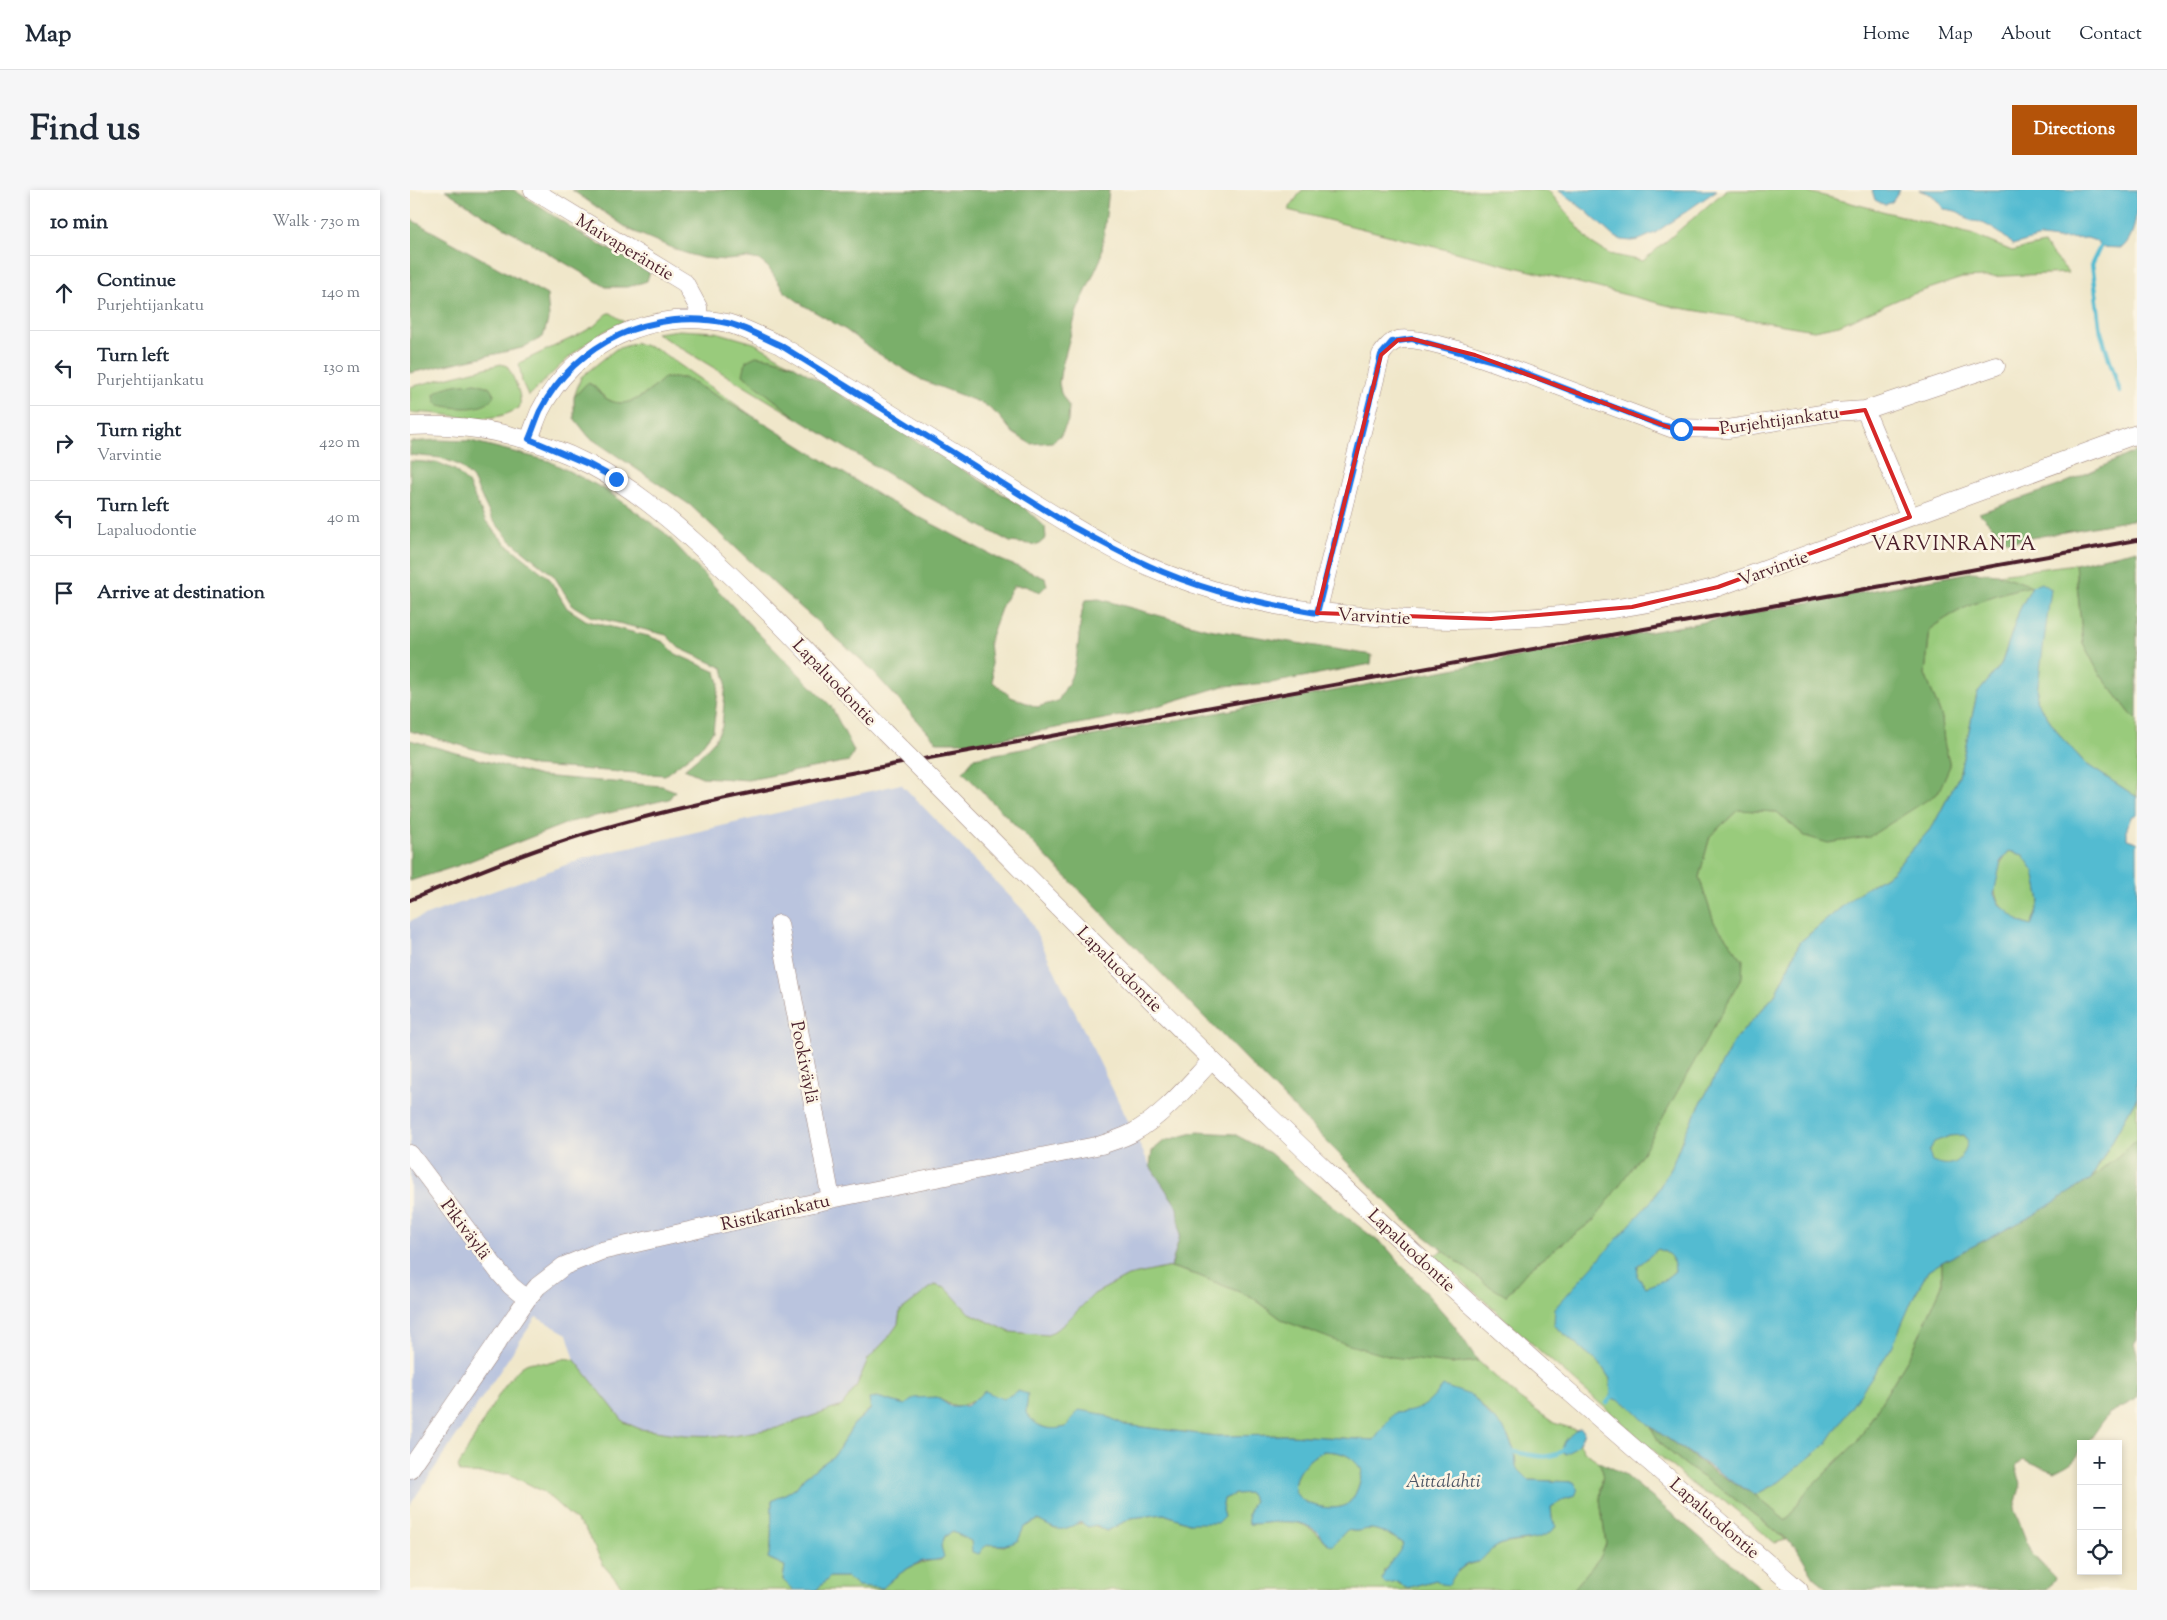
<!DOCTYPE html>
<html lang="en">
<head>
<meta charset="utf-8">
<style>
  :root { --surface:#fff; --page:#f6f6f7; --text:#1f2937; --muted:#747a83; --line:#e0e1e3; --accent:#b45309 }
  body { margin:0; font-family:"Sorts Mill Goudy",serif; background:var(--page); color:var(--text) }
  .controls { position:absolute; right:15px; bottom:15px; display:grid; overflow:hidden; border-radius:0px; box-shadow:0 2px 8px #0003 }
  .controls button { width:45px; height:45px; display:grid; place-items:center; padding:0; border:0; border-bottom:1px solid var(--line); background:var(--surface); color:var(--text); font:25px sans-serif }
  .stop { position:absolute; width:15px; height:15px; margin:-11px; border:4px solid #1a73e8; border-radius:50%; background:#fff }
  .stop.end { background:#1a73e8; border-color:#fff; box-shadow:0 1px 5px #0008 }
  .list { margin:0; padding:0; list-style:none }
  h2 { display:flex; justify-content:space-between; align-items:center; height:65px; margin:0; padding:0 20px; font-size:21px }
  h2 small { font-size:16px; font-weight:400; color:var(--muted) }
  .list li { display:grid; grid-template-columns:32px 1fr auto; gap:15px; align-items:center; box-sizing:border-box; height:75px; padding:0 20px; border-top:1px solid var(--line) }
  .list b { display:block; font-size:19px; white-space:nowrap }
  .list p { margin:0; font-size:16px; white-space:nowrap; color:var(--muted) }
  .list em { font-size:16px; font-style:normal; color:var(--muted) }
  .icon { flex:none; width:28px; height:28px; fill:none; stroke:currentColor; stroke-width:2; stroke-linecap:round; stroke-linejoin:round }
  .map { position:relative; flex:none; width:1727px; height:1400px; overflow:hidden; border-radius:0px }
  header { display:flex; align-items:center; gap:30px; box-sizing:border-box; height:70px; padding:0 25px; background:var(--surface); border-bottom:1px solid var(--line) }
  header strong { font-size:24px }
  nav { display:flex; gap:28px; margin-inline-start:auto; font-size:18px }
  .intro { display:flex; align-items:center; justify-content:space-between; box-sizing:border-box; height:120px; padding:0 30px }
  h1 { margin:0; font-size:35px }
  .button { padding:12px 22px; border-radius:0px; background:var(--accent); color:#fff; font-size:18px; font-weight:700 }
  main { display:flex; gap:30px; padding:0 30px }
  aside { flex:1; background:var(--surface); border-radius:0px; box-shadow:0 2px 8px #0003 }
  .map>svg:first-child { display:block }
  .industrial { fill:#bac4de }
  .green { fill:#99cb7b; stroke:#727553 }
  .forest { fill:#7aaf6b; stroke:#62674b }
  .water { fill:#53bbd1; stroke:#4e6d7e; fill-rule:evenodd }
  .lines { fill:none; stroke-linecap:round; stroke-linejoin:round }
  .stream { stroke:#53bbd1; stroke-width:4.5 }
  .minor-casing { stroke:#9d837a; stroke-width:19 }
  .minor { stroke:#fff; stroke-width:18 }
  .rail { stroke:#4a1f2b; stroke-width:4 }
  .minor-bridge-casing { stroke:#9d837a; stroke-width:19; stroke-linecap:butt }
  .minor-bridge { stroke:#fff; stroke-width:18 }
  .route { stroke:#1a73e8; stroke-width:6 }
  .marked { fill:none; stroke:#d62828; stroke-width:4; stroke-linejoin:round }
  .labels { text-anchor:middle; stroke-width:5; stroke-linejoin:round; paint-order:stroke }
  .street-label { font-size:18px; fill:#4a1f2b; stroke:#fcf5e5 }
  .water-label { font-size:19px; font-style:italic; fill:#4d5665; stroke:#fcf5e5 }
  .quarter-label { font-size:20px; letter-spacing:1px; fill:#4a1f2b; stroke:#fcf5e5 }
</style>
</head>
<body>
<header>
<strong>Map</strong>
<nav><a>Home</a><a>Map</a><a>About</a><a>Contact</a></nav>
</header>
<div class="intro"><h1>Find us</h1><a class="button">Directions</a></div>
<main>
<aside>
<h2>10 min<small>Walk · 730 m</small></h2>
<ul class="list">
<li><svg class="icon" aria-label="ahead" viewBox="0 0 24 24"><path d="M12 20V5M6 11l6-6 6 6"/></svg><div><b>Continue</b><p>Purjehtijankatu</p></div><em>140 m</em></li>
<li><svg class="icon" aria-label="left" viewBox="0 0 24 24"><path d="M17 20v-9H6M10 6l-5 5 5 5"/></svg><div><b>Turn left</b><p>Purjehtijankatu</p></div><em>130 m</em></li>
<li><svg class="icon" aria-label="right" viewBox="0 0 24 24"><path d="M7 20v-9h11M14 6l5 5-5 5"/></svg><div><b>Turn right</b><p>Varvintie</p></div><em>420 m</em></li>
<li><svg class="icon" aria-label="left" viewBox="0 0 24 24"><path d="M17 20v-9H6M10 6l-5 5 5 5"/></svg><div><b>Turn left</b><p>Lapaluodontie</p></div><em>40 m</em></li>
<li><svg class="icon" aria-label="arrive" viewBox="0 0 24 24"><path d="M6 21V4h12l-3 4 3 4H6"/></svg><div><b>Arrive at destination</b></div></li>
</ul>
</aside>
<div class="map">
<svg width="1727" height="1400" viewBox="0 0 1727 1400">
  <rect width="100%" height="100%" fill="#fcf5e5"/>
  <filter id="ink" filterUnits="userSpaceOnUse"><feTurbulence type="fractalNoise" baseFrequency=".02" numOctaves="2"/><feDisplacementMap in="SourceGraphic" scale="10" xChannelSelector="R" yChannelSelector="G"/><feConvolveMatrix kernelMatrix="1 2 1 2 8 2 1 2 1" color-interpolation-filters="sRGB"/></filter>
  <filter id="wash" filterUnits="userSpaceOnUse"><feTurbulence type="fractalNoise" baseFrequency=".0096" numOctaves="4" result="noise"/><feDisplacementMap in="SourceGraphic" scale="20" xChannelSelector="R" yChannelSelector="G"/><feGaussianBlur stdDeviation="1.12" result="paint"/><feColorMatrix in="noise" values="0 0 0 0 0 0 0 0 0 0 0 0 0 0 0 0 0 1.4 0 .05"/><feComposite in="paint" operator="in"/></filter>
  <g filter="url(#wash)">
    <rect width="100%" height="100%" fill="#f0e7ca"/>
    <path class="industrial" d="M 491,594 L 617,724 L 740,976 L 768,1018 L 770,1045 L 761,1077 L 718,1086 L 684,1104 L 653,1135 L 639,1145 L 600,1142 L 558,1122 L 536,1098 L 490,1121 L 488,1133 L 478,1148 L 458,1169 L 446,1197 L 432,1216 L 367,1238 L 317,1246 L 275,1245 L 230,1239 L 214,1232 L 165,1170 L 157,1144 L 126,1127 L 0,1315 L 0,731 L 175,668 Z"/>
    <path class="green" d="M 892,0 L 1138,0 L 1180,52 L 1199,64 L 1233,71 L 1316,0 L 1391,0 L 1561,44 L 1602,61 L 1634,54 L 1659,83 L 1552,88 L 1494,107 L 1429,135 L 1404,140 L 1264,117 L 878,20 Z
      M 198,123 L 201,123 L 214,132 C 177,146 147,179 120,205 L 118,205 L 112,192 L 109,173 L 168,145 L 184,136 Z
      M 269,140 L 306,142 L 344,153 L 383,175 L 361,168 L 333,185 L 387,228 L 246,143 Z
      M 226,153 L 247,159 L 341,225 L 274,188 L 254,188 C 239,203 213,225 192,205 C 186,199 186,196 178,193 L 164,207 L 171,187 L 206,159 Z
      M 91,174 L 97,176 C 103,186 114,208 109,218 C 75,239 36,220 0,223 L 0,197 Z
      M 1665,374 L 1673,453 L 1689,483 L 1724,528 L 1727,529 L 1727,607 L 1676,574 L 1651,547 L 1626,510 L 1631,466 L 1622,396 L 1609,421 L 1591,475 L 1567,504 L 1549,586 L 1523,636 L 1482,682 L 1447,704 L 1390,752 L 1365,805 L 1324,851 L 1274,945 L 1262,976 L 1242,1010 L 1197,1061 L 1144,1135 L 1191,1175 L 1200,1189 L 1201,1208 L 1214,1211 L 1224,1218 L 1241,1237 L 1250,1254 L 1286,1283 L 1317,1303 L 1376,1350 L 1365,1353 L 1314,1310 L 1294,1303 L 1283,1295 L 1129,1160 L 1024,1065 L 1034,1061 L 1076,1094 L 1096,1105 L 1120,1078 L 1185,1029 L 1333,770 L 1304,732 L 1289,687 L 1300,646 L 1328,620 L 1367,622 L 1395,646 L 1540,576 L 1534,553 L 1532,528 L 1515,484 L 1520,439 C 1548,418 1586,402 1620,396 L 1588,384 Z
      M 1599,661 L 1613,665 L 1624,680 L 1630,711 L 1621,736 C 1583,722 1573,694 1599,661 Z
      M 1727,907 L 1727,950 L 1681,989 Z
      M 1526,944 L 1553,945 L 1558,951 L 1562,963 L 1541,979 L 1500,965 Z
      M 1248,1059 C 1260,1063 1264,1068 1265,1081 L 1254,1090 L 1236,1097 L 1227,1086 L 1228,1076 Z
      M 1532,1072 L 1532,1095 L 1503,1160 L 1447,1252 L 1395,1303 L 1376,1331 L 1345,1305 L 1369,1292 L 1390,1273 L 1504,1106 L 1518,1081 Z
      M 761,1077 L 787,1085 L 842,1107 L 874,1131 L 1041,1174 L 1068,1171 L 1110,1209 L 1144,1233 L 1167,1240 L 1155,1251 L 1162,1260 L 1169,1252 L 1175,1262 L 1188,1271 L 1193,1281 L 1190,1309 L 1196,1354 L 1191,1366 L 1163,1400 L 406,1400 L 420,1387 L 437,1387 L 449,1396 L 473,1398 C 489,1382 507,1370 531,1370 L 531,1356 L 535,1346 L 543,1342 L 574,1356 L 578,1354 L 595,1356 L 614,1337 L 628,1330 L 645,1339 C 666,1333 676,1330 697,1341 L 721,1328 L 754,1324 L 779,1333 L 814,1327 L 812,1320 L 814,1309 L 825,1304 L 839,1303 L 844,1310 L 838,1324 L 839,1334 C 876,1333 890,1323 918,1354 L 937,1340 C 949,1343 951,1339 961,1339 C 968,1339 987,1348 993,1354 L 990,1362 L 973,1382 L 996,1398 L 1026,1390 L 1032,1394 L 1056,1375 L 1069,1372 L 1081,1359 L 1091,1354 L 1118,1350 L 1142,1329 L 1141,1317 L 1155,1309 L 1165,1306 L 1163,1292 L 1119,1290 L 1106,1277 C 1105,1241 1083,1231 1063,1206 L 1019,1214 L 1003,1222 L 984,1223 L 965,1250 L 879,1245 L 806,1246 L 715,1235 L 692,1224 L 656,1237 L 642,1240 L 625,1234 L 616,1223 L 575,1202 C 555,1217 549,1221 526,1207 L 495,1215 L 467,1207 L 459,1208 L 461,1218 L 444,1234 L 425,1265 L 394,1287 L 386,1298 L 362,1311 L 361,1357 L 358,1368 L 375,1376 L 373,1390 L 383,1400 L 215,1400 L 194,1376 L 175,1339 L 134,1302 L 99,1284 L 50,1283 L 48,1277 C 62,1254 95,1184 116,1174 C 125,1170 130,1173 139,1173 C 152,1171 149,1166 165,1170 L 214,1232 L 230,1239 L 275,1245 L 317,1246 L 367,1238 L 432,1216 L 446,1197 L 458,1169 L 478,1148 L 488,1134 L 490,1121 L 524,1095 L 536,1098 L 558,1122 L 600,1142 L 638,1145 L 653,1135 L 684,1104 L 718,1086 Z
      M 913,1261 C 933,1262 940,1264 952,1280 C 951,1291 946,1309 936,1315 C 924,1322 888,1316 885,1300 C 881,1284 900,1267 913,1261 Z"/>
    <path class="forest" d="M 35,0 L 104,0 L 176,47 L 240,81 L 237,91 L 218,97 L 196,97 L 75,26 Z
      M 162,0 L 699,0 L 691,68 L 667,121 L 651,180 L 649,193 L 651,203 L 659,217 L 658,231 L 651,245 L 642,252 L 621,254 L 603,243 L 588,225 L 574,214 L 512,190 L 464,161 L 436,140 L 393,115 L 374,101 L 358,77 L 349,70 L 339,68 L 316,70 L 292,68 L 272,62 L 220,40 Z
      M 0,29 L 137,105 L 139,127 L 133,147 L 112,158 L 0,183 Z
      M 346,166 L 361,168 L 383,175 L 615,318 L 635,337 L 636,348 L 628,355 L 600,352 L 496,295 L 387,228 L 333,185 L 336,171 Z
      M 254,188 L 274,188 L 341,225 L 475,309 L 591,370 L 635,388 L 637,395 L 630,402 L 615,396 L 604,396 L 593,413 L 579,452 L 583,492 L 601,507 L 627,517 L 648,511 C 652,503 658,495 661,487 C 671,463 667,435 675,410 L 689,409 L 798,439 L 962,465 L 961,474 L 861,493 L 813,496 L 721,524 L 572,552 L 527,552 L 456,474 L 372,401 L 280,315 L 179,247 L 164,228 L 164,207 L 177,193 C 186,196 186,199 192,205 C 213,225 239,203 254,188 Z
      M 66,193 L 79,197 L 84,205 C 78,223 44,218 28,215 L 25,211 L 24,204 C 36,194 52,194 66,193 Z
      M 27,250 L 61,251 L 139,271 L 196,300 L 255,343 L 344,439 L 421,516 L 444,561 L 439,571 L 338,590 L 292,587 L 274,579 L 292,564 L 305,550 L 312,536 L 316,491 L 313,478 L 269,458 L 256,445 L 180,426 L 162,415 L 144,386 L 100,350 L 82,329 L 63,289 L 49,275 L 31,268 L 0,265 L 0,252 Z
      M 1727,261 L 1727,329 L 1598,352 L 1569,323 L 1648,296 Z
      M 0,271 L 29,273 L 45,280 L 58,293 L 75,330 L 95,353 L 139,388 L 157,418 L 177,431 L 238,446 L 254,452 L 266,464 L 306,482 L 309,493 L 303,541 L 289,559 L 255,585 L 124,576 L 0,541 Z
      M 1727,360 L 1727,529 L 1724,528 L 1689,483 L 1673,453 L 1665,374 Z
      M 1562,382 L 1588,384 L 1622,396 C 1587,402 1548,418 1520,439 L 1515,484 L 1532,528 L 1534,553 L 1540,576 L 1528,603 L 1459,647 L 1418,653 L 1395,646 L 1367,622 L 1328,620 L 1300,646 L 1289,687 L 1304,732 L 1333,770 L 1332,787 L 1234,961 L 1185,1029 L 1120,1078 L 1096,1106 L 1076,1094 L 993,1029 L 553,582 L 564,568 Z
      M 0,550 L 130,586 L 252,596 L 265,601 L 259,609 L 160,632 L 47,676 L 0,691 Z
      M 787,942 L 824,944 L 860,963 L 904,1002 L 977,1058 L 1044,1135 L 1068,1171 L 1041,1174 L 981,1167 L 929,1152 L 874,1131 L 842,1107 L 787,1085 L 761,1077 L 770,1045 L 768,1018 L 740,976 L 742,961 L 754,951 Z
      M 1727,950 L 1727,1149 L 1724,1154 L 1727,1163 L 1727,1207 L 1725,1210 L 1698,1224 L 1677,1254 L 1671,1254 C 1671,1270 1657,1275 1644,1282 L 1613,1269 L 1606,1277 L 1611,1294 L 1604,1319 L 1621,1363 L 1645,1388 L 1637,1400 L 1420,1400 L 1404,1387 L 1386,1357 L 1317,1303 L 1286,1283 L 1250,1254 L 1241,1237 L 1305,1282 L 1345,1305 L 1376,1331 L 1395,1303 L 1447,1252 L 1503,1160 L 1532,1095 L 1532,1072 L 1622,1026 L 1681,989 Z
      M 1188,1271 L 1214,1284 L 1353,1400 L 1163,1400 L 1191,1366 L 1196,1354 L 1190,1309 L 1193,1281 Z"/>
    <path class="water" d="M 1148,0 L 1307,0 L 1245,43 L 1229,50 L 1222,51 L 1212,50 L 1203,46 L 1176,21 Z
      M 1462,0 L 1490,0 L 1482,12 L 1475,15 L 1465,10 Z
      M 1509,0 L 1727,0 C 1727,20 1727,44 1712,58 L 1690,57 L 1686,51 L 1677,48 L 1647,49 L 1631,47 L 1602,55 C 1598,47 1578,35 1570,32 C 1566,31 1562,32 1558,29 C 1548,21 1548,21 1534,19 L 1522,5 Z
      M 1632,393 L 1641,399 L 1626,510 L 1651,547 L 1676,574 L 1727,607 L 1727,624 L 1721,627 L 1717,638 L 1717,649 L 1727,652 L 1727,907 L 1681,989 L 1622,1026 L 1532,1072 L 1518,1081 L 1504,1106 L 1482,1157 L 1416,1254 L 1369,1292 L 1345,1305 C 1310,1284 1277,1262 1244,1239 C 1227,1226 1224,1213 1201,1208 L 1200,1189 L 1191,1175 L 1144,1135 L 1145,1118 L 1242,1010 L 1262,976 L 1274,945 L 1324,851 L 1365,805 L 1390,752 L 1447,704 L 1482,682 L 1523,636 L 1549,586 L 1567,504 L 1591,475 L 1609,421 L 1622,396 ZM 1599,661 L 1613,665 L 1624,681 L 1630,711 L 1621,736 L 1610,732 L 1589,714 L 1584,704 L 1591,671 ZM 1553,945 L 1558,951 C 1552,973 1543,979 1522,971 L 1519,962 L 1524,952 L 1540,946 ZM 1248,1059 C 1260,1063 1264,1068 1265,1081 L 1254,1090 L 1236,1097 L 1227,1086 L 1228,1076 Z
      M 1033,1196 L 1063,1206 L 1077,1223 L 1093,1237 L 1105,1262 L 1106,1277 L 1119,1290 L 1164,1292 L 1168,1299 L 1165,1306 L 1155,1309 L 1141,1317 L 1142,1329 L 1147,1336 C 1135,1352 1110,1349 1092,1354 C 1083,1356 1078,1364 1071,1370 C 1066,1374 1061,1372 1056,1375 C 1048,1379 1043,1387 1039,1395 L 1032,1394 L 1026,1390 L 996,1398 L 987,1391 L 976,1393 L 972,1390 C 974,1375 988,1368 993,1354 C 987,1348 968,1339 961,1339 C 950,1339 950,1343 937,1340 L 922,1356 C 914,1352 912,1344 905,1340 C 886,1326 860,1334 839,1334 L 838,1324 L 844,1310 L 839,1303 L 825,1304 L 814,1309 L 812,1320 L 814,1327 L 808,1333 L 779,1333 L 754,1324 L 721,1328 L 697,1341 L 686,1335 L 678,1337 L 670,1332 C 649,1343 648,1341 628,1330 L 614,1337 L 608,1351 C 603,1353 598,1355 593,1355 C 580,1355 576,1352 569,1364 L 562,1362 L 561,1351 L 543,1342 L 535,1346 L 531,1356 L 534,1367 C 527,1373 516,1368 508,1373 C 494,1380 484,1387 473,1398 L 448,1396 L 437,1387 L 420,1387 L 406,1400 L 383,1400 L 373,1390 L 375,1376 L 358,1368 L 361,1357 L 362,1311 L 386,1298 L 394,1287 L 425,1265 L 444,1234 L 461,1219 L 459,1209 L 467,1207 L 495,1215 L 504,1208 L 526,1207 L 540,1216 L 557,1216 L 575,1201 L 593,1209 L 608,1201 L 618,1204 L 616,1223 C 627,1238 638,1241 656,1237 L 669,1220 L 692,1224 L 715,1235 L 806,1246 L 879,1245 L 964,1250 L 984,1223 C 1010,1222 1017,1216 1033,1196 ZM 913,1261 C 933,1262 940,1264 952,1280 C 951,1291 946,1309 936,1315 C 924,1322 888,1316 885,1300 C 881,1284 900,1267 913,1261 Z
      M 1170,1238 L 1174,1241 C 1172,1251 1165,1259 1156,1264 L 1153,1263 C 1150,1252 1162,1243 1170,1238 Z"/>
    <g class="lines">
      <path class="stream" d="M 1690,57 L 1682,74 L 1685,95 L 1691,143 L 1710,202
        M 1197,1213 L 1201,1208
        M 1105,1262 C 1121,1265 1143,1272 1156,1258"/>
    </g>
  </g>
  <g filter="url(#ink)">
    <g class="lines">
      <g class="minor-casing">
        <path id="minor" d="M 123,0 L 275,93 L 288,117 L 289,129
          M 1455,220 L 1586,176
          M 0,236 C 61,233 125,246 180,275 C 220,296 255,325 289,356 C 354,414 413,479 474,542
          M 119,249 C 123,240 126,230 130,221 C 165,152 244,117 317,133 C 335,138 353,148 370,155 C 442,199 514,244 586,289 C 640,322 695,359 754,383 C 837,416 913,425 1002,429 C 1106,433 1208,424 1308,397 L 1727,244
          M 907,423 L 971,165 C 975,159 980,152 988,150 C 1006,145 1067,166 1087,173 L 1261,238 L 1318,239 L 1424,222 L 1455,220 L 1500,327
          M 541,609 C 667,736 792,863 922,986 C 1073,1130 1231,1265 1389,1400
          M 369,734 L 421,1009
          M 0,964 L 88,1081 L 101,1096 L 117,1109
          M 0,1279 L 117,1109 L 128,1096 L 154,1076 L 191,1061 L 421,1009 L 691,955 C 702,951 714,948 724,942 C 754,925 778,895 802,870"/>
      </g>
      <use href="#minor" class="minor"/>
      <path class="rail" d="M 0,710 C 48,690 95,670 144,654 C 255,616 372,597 486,574 L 1727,350"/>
      <g class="minor-bridge-casing">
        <path id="minor-bridge" d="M 474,542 L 541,609"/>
      </g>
      <use href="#minor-bridge" class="minor-bridge"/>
    </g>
  </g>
  <g class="lines" filter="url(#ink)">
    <path class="route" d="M 206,289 L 178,274 L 119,249 C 123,240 126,230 130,221 C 165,152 244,117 317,133 C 335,137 353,148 370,155 L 661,336 C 691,352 721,369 753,382 C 803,403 854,414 907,423 L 971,165 L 982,152 L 1002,149 L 1087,172 L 1250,235 L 1271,239"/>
  </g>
  <path class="marked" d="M 1002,149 L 1065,165 L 1261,238 L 1318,239 L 1455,220 L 1500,327 L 1308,397 L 1222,417 L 1081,429 L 907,423 L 971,165 L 988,150 Z"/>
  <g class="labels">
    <g class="street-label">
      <text transform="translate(215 57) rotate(31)" y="6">Maivaperäntie</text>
      <text transform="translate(1369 230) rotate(-8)" y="6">Purjehtijankatu</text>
      <text transform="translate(1363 378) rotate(-20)" y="6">Varvintie</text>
      <text transform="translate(964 426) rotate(3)" y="6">Varvintie</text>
      <text transform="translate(425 492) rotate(46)" y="6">Lapaluodontie</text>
      <text transform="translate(710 779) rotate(45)" y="6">Lapaluodontie</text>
      <text transform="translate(395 872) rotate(79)" y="6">Pookiväylä</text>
      <text transform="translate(365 1022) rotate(-13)" y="6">Ristikarinkatu</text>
      <text transform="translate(56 1039) rotate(53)" y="6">Pikiväylä</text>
      <text transform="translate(1002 1060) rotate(43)" y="6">Lapaluodontie</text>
      <text transform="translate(1305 1328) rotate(41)" y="6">Lapaluodontie</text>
    </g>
    <g class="water-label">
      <text x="1033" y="1297">Aittalahti</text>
    </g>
    <g class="quarter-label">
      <text x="1544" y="360">VARVINRANTA</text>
    </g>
  </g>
</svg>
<div class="controls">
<button>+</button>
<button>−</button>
<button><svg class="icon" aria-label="locate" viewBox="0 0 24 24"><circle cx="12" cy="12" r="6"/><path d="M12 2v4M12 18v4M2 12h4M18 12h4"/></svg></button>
</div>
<div class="stop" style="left:1271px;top:239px"></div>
<div class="stop end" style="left:206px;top:289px"></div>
</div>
</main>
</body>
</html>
